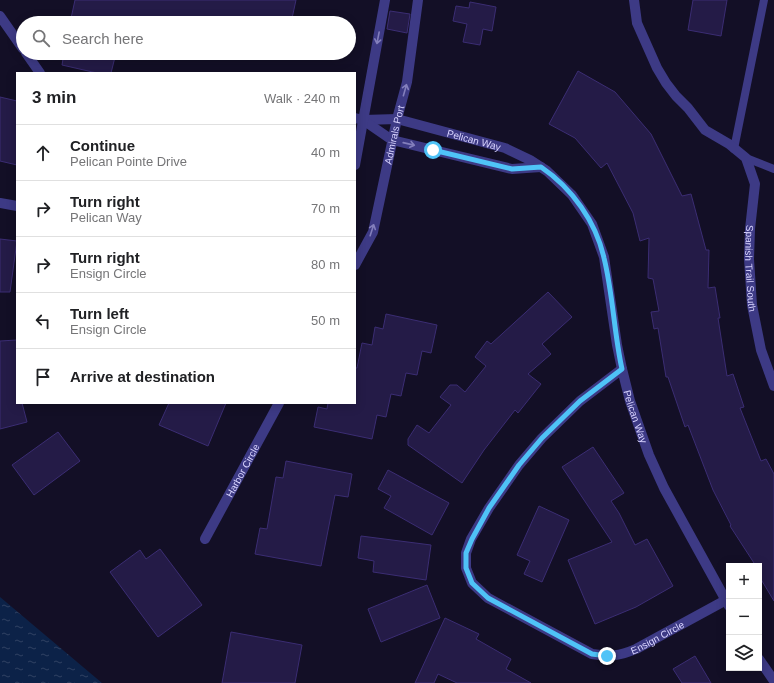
<!DOCTYPE html>
<html lang="en">
<head>
<meta charset="utf-8">
<style>
  :root { --surface:#fff; --page:#f2f2f2; --text:#202124; --muted:#757577; --line:#e0e0e0 }
  body { margin:0; font-family:Arial,sans-serif; background:var(--page); color:var(--text) }
  .controls { position:absolute; right:12px; bottom:12px; display:grid; overflow:hidden; border-radius:0px; box-shadow:0 2px 10px #0003 }
  .controls button { width:36px; height:36px; display:grid; place-items:center; padding:0; border:0; border-bottom:1px solid var(--line); background:var(--surface); color:var(--text); font:20px sans-serif }
  .stop { position:absolute; width:12px; height:12px; margin:-9px; border:3px solid #4fc3f7; border-radius:50%; background:#fff }
  .stop.end { background:#4fc3f7; border-color:#fff; box-shadow:0 1px 4px #0008 }
  .list { margin:0; padding:0; list-style:none }
  h2 { display:flex; justify-content:space-between; align-items:center; height:52px; margin:0; padding:0 16px; font-size:17px }
  h2 small { font-size:13px; font-weight:400; color:var(--muted) }
  .list li { display:grid; grid-template-columns:26px 1fr auto; gap:12px; align-items:center; box-sizing:border-box; height:56px; padding:0 16px; border-top:1px solid var(--line) }
  .list b { display:block; font-size:15px; white-space:nowrap }
  .list p { margin:0; font-size:13px; white-space:nowrap; color:var(--muted) }
  .list em { font-size:13px; font-style:normal; color:var(--muted) }
  .icon { flex:none; width:22px; height:22px; fill:none; stroke:currentColor; stroke-width:2; stroke-linecap:round; stroke-linejoin:round }
  .map { position:relative; flex:none; width:774px; height:683px; overflow:hidden }
  .search { position:absolute; background:var(--surface); box-shadow:0 2px 10px #0003; left:16px; top:16px; width:340px; height:44px; display:flex; align-items:center; gap:10px; box-sizing:border-box; padding:0 14px; border-radius:22px; color:var(--muted); font-size:15px }
  .panel { position:absolute; background:var(--surface); box-shadow:0 2px 10px #0003; left:16px; top:72px; width:340px; height:332px; border-radius:0px }
  .map>svg:first-child { display:block }
  .water { fill:url(#water-ripples) }
  .building { fill:#241b47; stroke:#3b2d73 }
  .lines { fill:none; stroke-linecap:round; stroke-linejoin:round }
  .lane { stroke:#3d3a85; stroke-width:8 }
  .street { stroke:#3d3a85; stroke-width:10 }
  .oneway { stroke:#837fbc }
  .route { stroke:#4fc3f7; stroke-width:5 }
  .labels { text-anchor:middle; stroke-width:3; stroke-linejoin:round; paint-order:stroke }
  .street-label { font-size:10px; fill:#d9d4ff; stroke:#130f26 }
</style>
</head>
<body>
<div class="map">
<svg width="774" height="683" viewBox="0 0 774 683">
  <defs>
    <pattern id="water-ripples" width="26" height="14" patternUnits="userSpaceOnUse"><rect width="26" height="14" fill="#0c2248"/><path d="M2 4q2-2 4 0t4 0M15 11q2-2 4 0t4 0" fill="none" stroke="#2f4163"/></pattern>
  </defs>
  <rect width="100%" height="100%" fill="#130f26"/>
  <path class="water" d="M 0,597 L 102,683 L 0,683 Z"/>
  <path class="building" d="M 75,0 L 296,0 L 291,23 L 163,23 L 134,17 L 133,23 L 70,23 Z
    M 693,0 L 727,0 L 721,36 L 688,30 Z
    M 470,2 L 496,7 L 492,31 L 483,29 L 480,45 L 463,42 L 467,24 L 453,21 L 456,6 L 469,8 Z
    M 390,11 L 410,14 L 407,33 L 387,29 Z
    M 64,53 L 116,53 L 111,73 L 97,73 L 62,65 Z
    M 578,71 L 615,92 L 651,134 L 682,196 L 691,194 L 706,250 L 709,250 L 708,288 L 715,287 L 720,318 L 718,318 L 727,376 L 733,374 L 744,407 L 740,408 L 761,461 L 766,459 L 774,474 L 774,601 L 759,576 L 759,566 L 753,566 L 752,564 L 754,563 L 730,526 L 731,525 L 713,490 L 688,425 L 685,427 L 668,377 L 666,377 L 658,328 L 654,329 L 651,312 L 659,311 L 653,279 L 648,278 L 649,238 L 640,241 L 633,213 L 607,163 L 601,168 L 575,138 L 549,124 Z
    M 0,97 L 17,101 L 17,165 L 0,161 Z
    M 0,239 L 17,241 L 10,292 L 0,292 Z
    M 548,292 L 572,317 L 542,344 L 551,354 L 528,374 L 541,384 L 518,413 L 515,410 L 484,450 L 462,483 L 408,445 L 408,439 L 417,425 L 429,433 L 451,405 L 440,397 L 450,385 L 457,385 L 465,392 L 486,366 L 475,357 L 487,341 L 491,344 Z
    M 386,314 L 437,325 L 431,353 L 422,351 L 417,375 L 406,373 L 401,396 L 391,394 L 386,417 L 377,415 L 372,439 L 314,427 L 318,407 L 327,409 L 328,403 L 355,403 L 355,368 L 357,368 L 362,343 L 372,345 L 375,327 L 383,329 Z
    M 17,340 L 17,403 L 22,403 L 27,422 L 0,429 L 0,341 Z
    M 169,403 L 226,403 L 208,446 L 159,425 Z
    M 58,432 L 80,461 L 34,495 L 12,465 Z
    M 593,447 L 624,493 L 611,501 L 619,513 L 635,545 L 647,539 L 673,586 L 636,607 L 595,624 L 568,560 L 612,542 L 562,467 Z
    M 286,461 L 352,474 L 348,497 L 335,495 L 321,566 L 255,554 L 260,528 L 267,529 L 276,477 L 283,478 Z
    M 388,470 L 449,503 L 432,535 L 384,508 L 391,496 L 378,489 Z
    M 539,506 L 569,520 L 542,582 L 524,574 L 530,561 L 517,555 Z
    M 361,536 L 431,545 L 426,580 L 373,572 L 374,561 L 358,558 Z
    M 160,549 L 202,605 L 158,637 L 110,572 L 140,550 L 146,559 Z
    M 427,585 L 440,618 L 381,642 L 368,609 Z
    M 445,618 L 479,634 L 476,639 L 511,659 L 506,669 L 531,683 L 457,683 L 438,674 L 434,683 L 415,683 Z
    M 231,632 L 302,645 L 295,683 L 222,683 Z
    M 695,656 L 711,683 L 682,683 L 673,669 Z"/>
  <g class="lines">
    <path class="lane" d="M 734,149 L 764,0
      M 746,158 L 774,169"/>
    <g class="street">
      <path id="s1" d="M 634,0 L 637,23 L 657,68 L 666,83 L 676,96 L 688,108 L 705,130 L 729,144 L 746,158 L 755,184 L 750,229 L 749,259 L 752,305 L 761,350 L 774,386"/>
      <path d="M 0,16 L 23,49"/>
      <path d="M 26,53 L 40,73"/>
      <path id="s2" d="M 355,118 L 363,120 L 397,119 L 505,148 L 530,160 L 547,171 L 572,195 L 592,224 L 604,257 L 617,345 L 622,369 L 630,401 L 649,455 L 664,488 L 729,606"/>
      <path d="M 363,120 L 392,140 L 512,169 L 541,167"/>
      <path d="M 355,165 L 385,0"/>
      <path d="M 0,203 L 17,206"/>
      <path id="s3" d="M 355,265 L 373,232 L 397,119 L 407,82 L 418,0"/>
      <path id="s4" d="M 622,369 L 580,401 L 542,438 L 519,465 L 489,508 L 471,539 L 466,553 L 466,568 L 472,583 L 488,598 L 592,654 C 610,657 619,656 636,649 L 726,600"/>
      <path id="s5" d="M 205,539 L 279,403"/>
      <path d="M 759,659 L 774,681"/>
    </g>
  </g>
  <defs><path id="oneway-shaft" d="M-6 0H5M1.5-3L5.5 0L1.5 3" fill="none" stroke-width="1.6" stroke-linecap="round" stroke-linejoin="round"/></defs>
  <g class="oneway">
    <use href="#oneway-shaft" transform="translate(378 38) rotate(101)"/>
    <use href="#oneway-shaft" transform="translate(405 90) rotate(-74)"/>
    <use href="#oneway-shaft" transform="translate(409 144) rotate(13)"/>
    <use href="#oneway-shaft" transform="translate(372 230) rotate(-72)"/>
  </g>
  <g class="lines">
    <path class="route" d="M 433,150 L 512,169 L 541,167 C 572,188 596,222 604,258 C 613,294 614,333 622,369 L 580,401 L 542,438 L 519,465 L 489,508 L 472,539 L 466,553 L 466,568 L 472,583 L 488,598 L 592,654 L 607,656"/>
  </g>
  <g class="labels">
    <g class="street-label">
      <text dy="4" stroke="none"><textPath href="#s3" startOffset="137">Admirals Port</textPath></text>
      <text dy="4" stroke="none"><textPath href="#s2" startOffset="122">Pelican Way</textPath></text>
      <text dy="4" stroke="none"><textPath href="#s1" startOffset="313">Spanish Trail South</textPath></text>
      <text dy="4" stroke="none"><textPath href="#s2" startOffset="470">Pelican Way</textPath></text>
      <text dy="4" stroke="none"><textPath href="#s5" startOffset="78">Harbor Circle</textPath></text>
      <text dy="4" stroke="none"><textPath href="#s4" startOffset="485">Ensign Circle</textPath></text>
    </g>
  </g>
</svg>
<div class="controls">
<button>+</button>
<button>−</button>
<button><svg class="icon" aria-label="layers" viewBox="0 0 24 24"><path d="M12 4l9 5-9 5-9-5zM3 14l9 5 9-5"/></svg></button>
</div>
<div class="stop" style="left:433px;top:150px"></div>
<div class="stop end" style="left:607px;top:656px"></div>
<div class="search"><svg class="icon" aria-label="search" viewBox="0 0 24 24"><circle cx="10" cy="10" r="6"/><path d="M15 15l6 6"/></svg>Search here</div>
<section class="panel">
<h2>3 min<small>Walk · 240 m</small></h2>
<ul class="list">
<li><svg class="icon" aria-label="ahead" viewBox="0 0 24 24"><path d="M12 20V5M6 11l6-6 6 6"/></svg><div><b>Continue</b><p>Pelican Pointe Drive</p></div><em>40 m</em></li>
<li><svg class="icon" aria-label="right" viewBox="0 0 24 24"><path d="M7 20v-9h11M14 6l5 5-5 5"/></svg><div><b>Turn right</b><p>Pelican Way</p></div><em>70 m</em></li>
<li><svg class="icon" aria-label="right" viewBox="0 0 24 24"><path d="M7 20v-9h11M14 6l5 5-5 5"/></svg><div><b>Turn right</b><p>Ensign Circle</p></div><em>80 m</em></li>
<li><svg class="icon" aria-label="left" viewBox="0 0 24 24"><path d="M17 20v-9H6M10 6l-5 5 5 5"/></svg><div><b>Turn left</b><p>Ensign Circle</p></div><em>50 m</em></li>
<li><svg class="icon" aria-label="arrive" viewBox="0 0 24 24"><path d="M6 21V4h12l-3 4 3 4H6"/></svg><div><b>Arrive at destination</b></div></li>
</ul>
</section>
</div>
</body>
</html>
